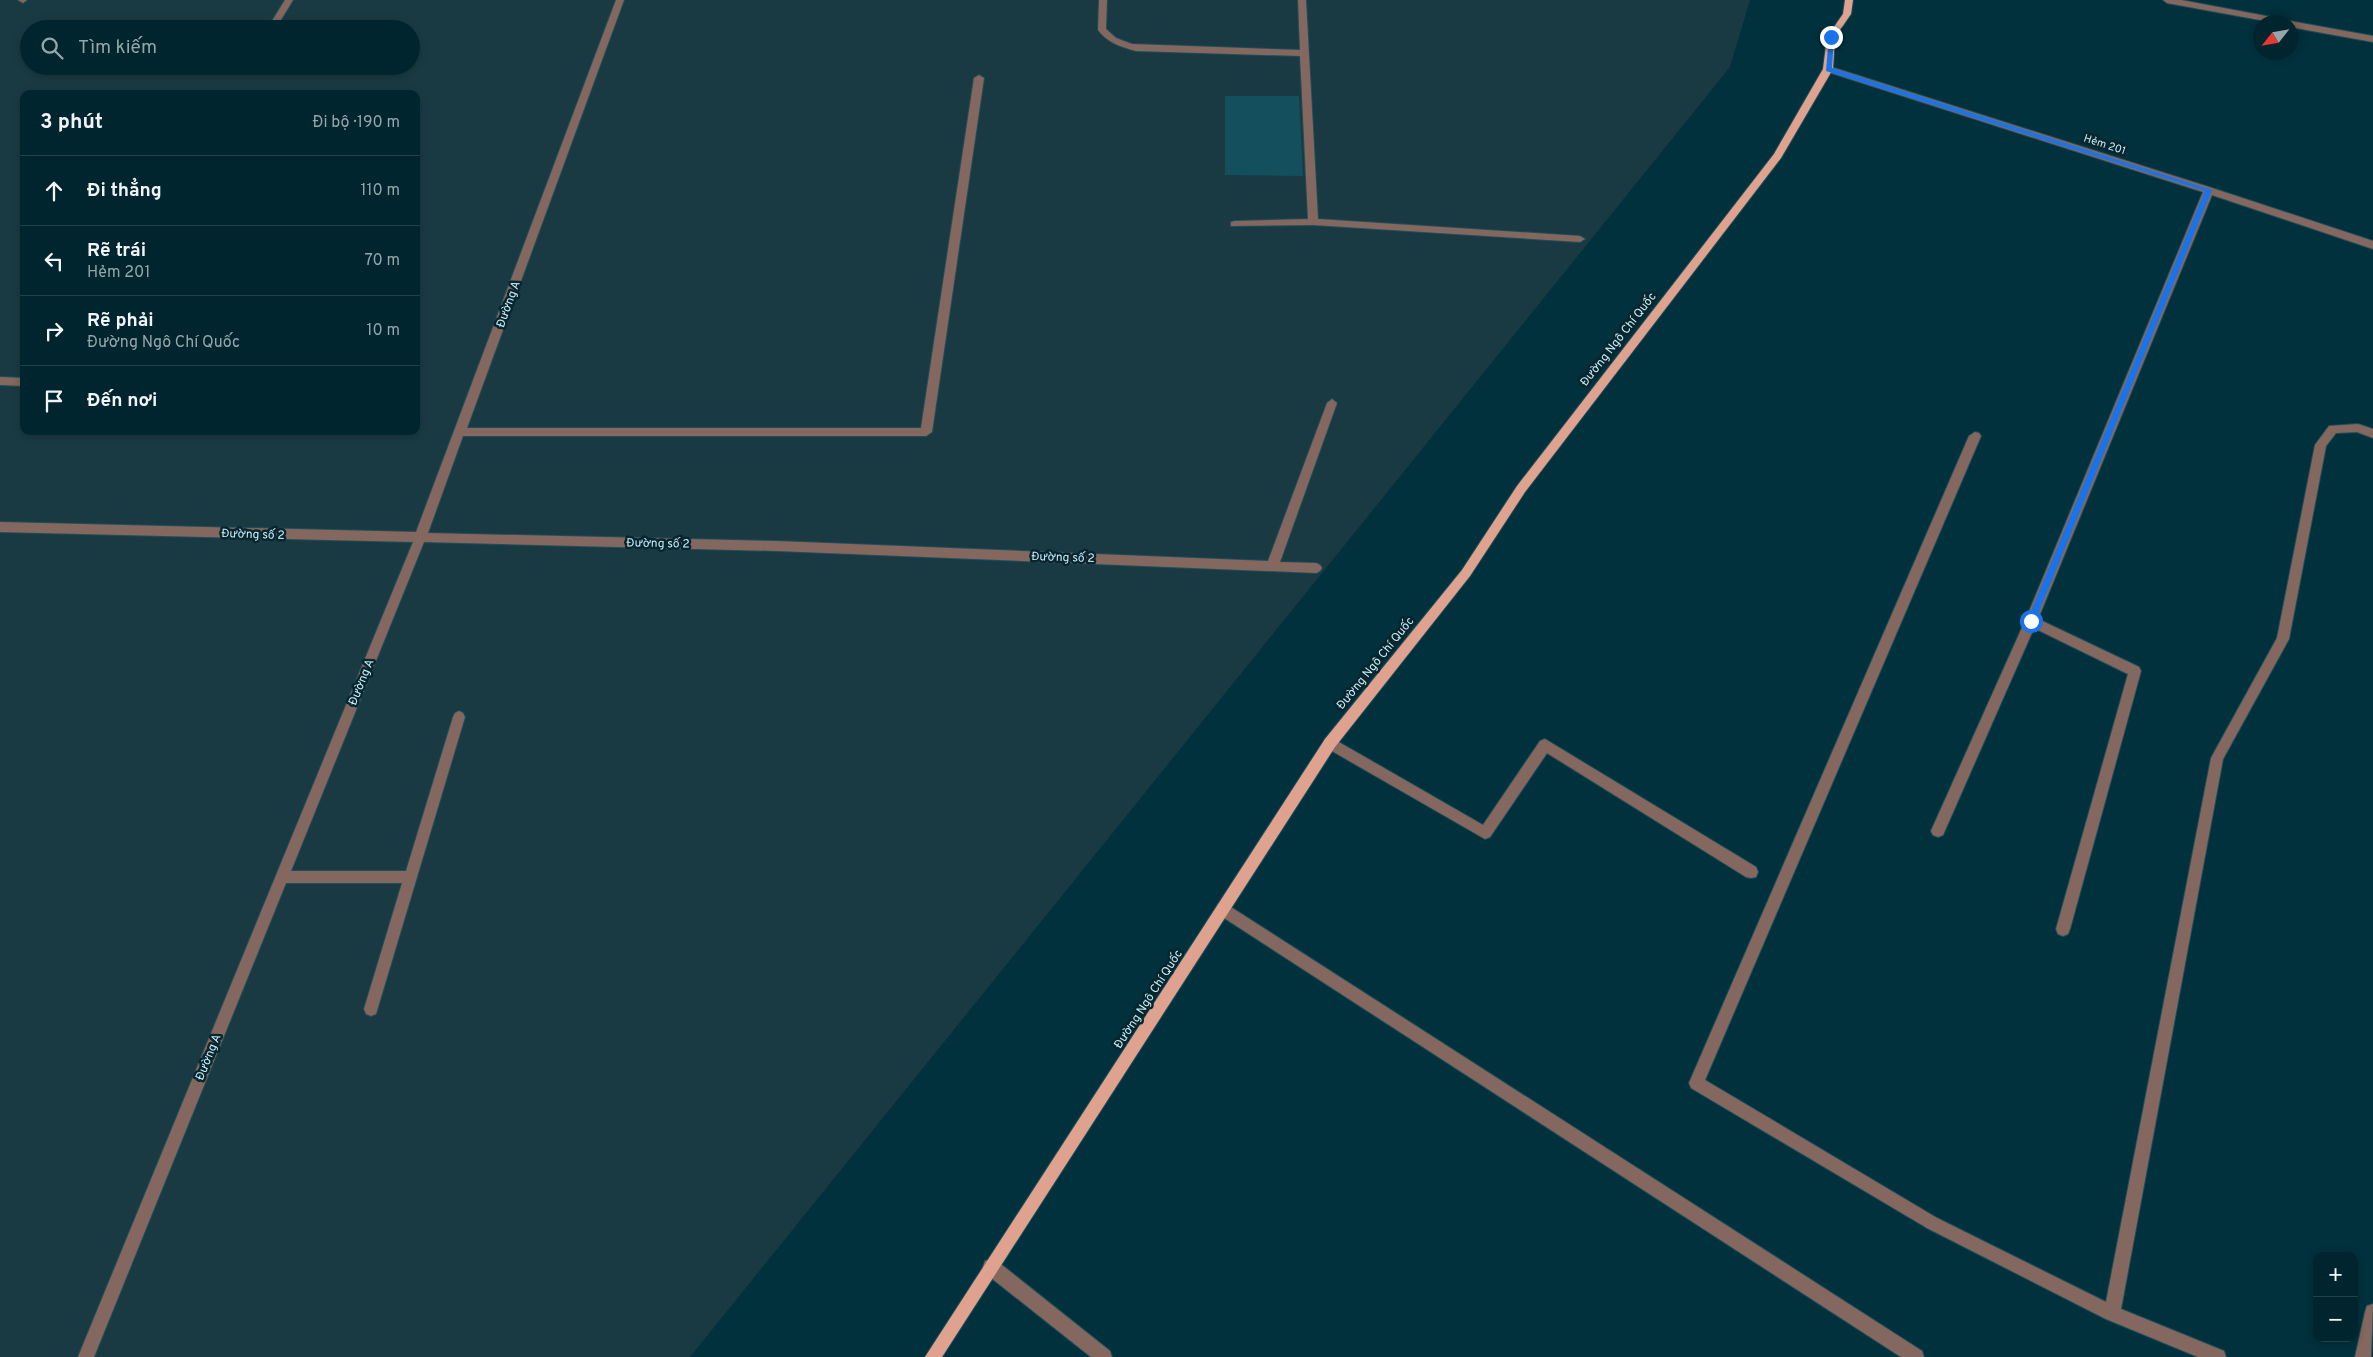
<!DOCTYPE html>
<html lang="vi">
<head>
<meta charset="utf-8">
<style>
  :root { --surface:#00252e; --page:#0e313a; --text:#f1f3f6; --muted:#95a5aa; --line:#22424a }
  body { margin:0; font-family:Overpass,sans-serif; background:var(--page); color:var(--text) }
  .controls { position:absolute; right:15px; bottom:15px; display:grid; overflow:hidden; border-radius:10px; box-shadow:0 2px 8px #0003 }
  .controls button { width:45px; height:45px; display:grid; place-items:center; padding:0; border:0; border-bottom:1px solid var(--line); background:var(--surface); color:var(--text); font:25px sans-serif }
  .compass { position:absolute; left:2253px; top:15px; width:45px; height:45px; border-radius:50%; background:var(--surface); box-shadow:0 2px 8px #0003; rotate:239deg }
  .stop { position:absolute; width:15px; height:15px; margin:-11px; border:4px solid #1a73e8; border-radius:50%; background:#fff }
  .stop.end { background:#1a73e8; border-color:#fff; box-shadow:0 1px 5px #0008 }
  .list { margin:0; padding:0; list-style:none }
  h2 { display:flex; justify-content:space-between; align-items:center; height:65px; margin:0; padding:0 20px; font-size:21px }
  h2 small { font-size:16px; font-weight:400; color:var(--muted) }
  .list li { display:grid; grid-template-columns:32px 1fr auto; gap:15px; align-items:center; box-sizing:border-box; height:70px; padding:0 20px; border-top:1px solid var(--line) }
  .list b { display:block; font-size:19px; white-space:nowrap }
  .list p { margin:0; font-size:16px; white-space:nowrap; color:var(--muted) }
  .list em { font-size:16px; font-style:normal; color:var(--muted) }
  .icon { flex:none; width:28px; height:28px; fill:none; stroke:currentColor; stroke-width:2; stroke-linecap:round; stroke-linejoin:round }
  .map { position:relative; flex:none; width:2373px; height:1357px; overflow:hidden }
  .search { position:absolute; background:var(--surface); box-shadow:0 2px 8px #0003; left:20px; top:20px; width:400px; height:55px; display:flex; align-items:center; gap:12px; box-sizing:border-box; padding:0 18px; border-radius:28px; color:var(--muted); font-size:19px }
  .panel { position:absolute; background:var(--surface); box-shadow:0 2px 8px #0003; left:20px; top:90px; width:400px; height:345px; border-radius:10px }
  .map>svg:first-child { display:block }
  .built { fill:#1a3a43; fill-rule:evenodd }
  .building { fill:#144f5e }
  .lines { fill:none; stroke-linecap:round; stroke-linejoin:round }
  .minor-casing { stroke:#204f5b; stroke-width:2 }
  .major-casing { stroke:#204f5b; stroke-width:2 }
  .minor { fill:#84675e; fill-rule:evenodd }
  .major { fill:#dea28f; fill-rule:evenodd }
  .route { fill:#1a73e8 }
  .labels { text-anchor:middle; stroke-width:5; stroke-linejoin:round; paint-order:stroke }
  .far-street-label { font-size:11px; fill:#c5edf9; stroke:#09252d }
  .street-label { font-size:12px; fill:#c5edf9; stroke:#09252d }
</style>
</head>
<body>
<div class="map">
<svg width="2373" height="1357" viewBox="0 0 2373 1357">
  <rect width="100%" height="100%" fill="#00313d"/>
  <path class="built" d="M 0,0 L 1750,0 L 1730,67 L 690,1357 L 0,1357 ZM 29,29 L 411,29 L 411,66 L 29,66 ZM 24,94 L 416,94 L 416,431 L 24,431 Z"/>
  <path class="building" d="M 1225,96 L 1299,96 L 1303,176 L 1225,175 Z"/>
  <g class="lines">
    <g class="minor-casing">
      <path id="minor" d="M 18,0 L 27,0 L 23,3 Z
        M 285,0 L 293,0 L 279,23 L 273,23 L 272,21 Z
        M 616,0 L 624,0 L 467,428 L 921,428 L 974,78 L 979,75 L 984,78 L 932,432 L 926,436 L 463,436 L 428,533 L 777,541 L 1268,561 L 1327,403 L 1332,399 L 1337,403 L 1280,562 L 1316,563 L 1320,565 L 1322,568 L 1320,571 L 1316,573 L 777,551 L 424,542 L 291,871 L 406,871 L 453,717 L 455,713 L 459,711 L 463,713 L 465,717 L 376,1014 L 371,1016 L 366,1014 L 364,1009 L 402,883 L 286,883 L 94,1357 L 78,1357 L 413,542 L 0,532 L 0,522 L 416,532 Z
        M 1099,0 L 1107,0 L 1106,29 L 1116,38 L 1132,44 L 1300,50 L 1298,0 L 1306,0 L 1318,219 L 1580,236 L 1585,239 L 1580,242 L 1313,225 L 1231,226 L 1231,222 L 1235,221 L 1308,219 L 1300,56 L 1136,51 C 1121,47 1108,43 1098,30 Z
        M 2163,0 L 2181,0 L 2282,19 L 2286,22 L 2271,22 L 2167,3 Z
        M 2290,21 L 2373,36 L 2373,42 L 2290,27 L 2290,22 L 2287,22 Z
        M 1828,66 L 2212,188 L 2373,241 L 2373,249 L 2212,195 L 2038,619 L 2139,667 L 2141,671 L 2070,929 L 2068,934 L 2063,936 L 2058,934 L 2056,929 L 2128,674 L 2034,628 L 1943,835 L 1938,837 L 1933,835 L 1931,831 L 2025,621 L 2203,192 L 1825,71 L 1823,69 Z
        M 0,377 L 24,378 L 24,386 L 0,385 Z
        M 2358,424 L 2373,429 L 2373,438 L 2357,432 L 2336,433 L 2326,446 L 2289,639 L 2223,759 L 2121,1309 L 2224,1351 L 2226,1357 L 2198,1357 L 2106,1319 L 1927,1228 L 1691,1088 L 1689,1083 L 1969,436 L 1975,432 L 1979,433 L 1981,436 L 1705,1080 L 1937,1218 L 2106,1302 L 2211,758 L 2277,638 L 2315,445 L 2329,426 Z
        M 1330,737 L 1483,825 L 1540,741 L 1545,739 L 1756,867 L 1758,872 L 1756,877 L 1751,878 L 1746,877 L 1547,753 L 1490,837 L 1485,839 L 1325,747 L 1324,743 L 1325,739 Z
        M 1223,902 L 1922,1351 L 1924,1357 L 1901,1357 L 1218,914 L 1216,909 L 1218,904 Z
        M 991,1259 L 997,1261 L 1110,1351 L 1112,1357 L 1091,1357 L 985,1273 L 983,1267 L 985,1261 Z
        M 2373,1304 L 2371,1357 L 2355,1357 L 2365,1312 L 2367,1306 Z"/>
    </g>
    <g class="major-casing">
      <path id="major" d="M 1845,0 L 1853,0 L 1851,14 L 1835,37 L 1833,69 L 1781,158 L 1525,492 L 1470,576 L 1335,747 L 942,1357 L 925,1357 L 1325,739 L 1462,570 L 1517,486 L 1774,154 L 1823,69 L 1827,37 L 1843,14 Z"/>
    </g>
    <use href="#minor" class="minor"/>
    <use href="#major" class="major"/>
  </g>
  <path class="route" d="M 1829,35 L 1834,37 L 1832,68 L 2212,190 L 2035,621 L 2031,624 L 2027,621 L 2205,191 L 1826,71 Z"/>
  <g class="labels">
    <g class="far-street-label">
      <text transform="translate(2105 144) rotate(18)" y="4">Hẻm 201</text>
    </g>
    <g class="street-label">
      <text transform="translate(508 304) rotate(-70)" y="4">Đường A</text>
      <text transform="translate(1618 339) rotate(-52)" y="4">Đường Ngô Chí Quốc</text>
      <text transform="translate(253 534) rotate(2)" y="4">Đường số 2</text>
      <text transform="translate(658 543) rotate(1)" y="4">Đường số 2</text>
      <text transform="translate(1063 557) rotate(2)" y="4">Đường số 2</text>
      <text transform="translate(1375 663) rotate(-51)" y="4">Đường Ngô Chí Quốc</text>
      <text transform="translate(361 682) rotate(-68)" y="4">Đường A</text>
      <text transform="translate(1148 999) rotate(-57)" y="4">Đường Ngô Chí Quốc</text>
      <text transform="translate(208 1057) rotate(-68)" y="4">Đường A</text>
    </g>
  </g>
</svg>
<div class="controls">
<button>+</button>
<button>−</button>
</div>
<svg class="compass" viewBox="-18 -18 36 36"><path d="M0-13l5 13h-10z" fill="#e53935"/><path d="M0 13l5-13h-10z" fill="#95a5aa"/></svg>
<div class="stop" style="left:2031px;top:621px"></div>
<div class="stop end" style="left:1831px;top:37px"></div>
<div class="search"><svg class="icon" aria-label="search" viewBox="0 0 24 24"><circle cx="10" cy="10" r="6"/><path d="M15 15l6 6"/></svg>Tìm kiếm</div>
<section class="panel">
<h2>3 phút<small>Đi bộ · 190 m</small></h2>
<ul class="list">
<li><svg class="icon" aria-label="ahead" viewBox="0 0 24 24"><path d="M12 20V5M6 11l6-6 6 6"/></svg><div><b>Đi thẳng</b></div><em>110 m</em></li>
<li><svg class="icon" aria-label="left" viewBox="0 0 24 24"><path d="M17 20v-9H6M10 6l-5 5 5 5"/></svg><div><b>Rẽ trái</b><p>Hẻm 201</p></div><em>70 m</em></li>
<li><svg class="icon" aria-label="right" viewBox="0 0 24 24"><path d="M7 20v-9h11M14 6l5 5-5 5"/></svg><div><b>Rẽ phải</b><p>Đường Ngô Chí Quốc</p></div><em>10 m</em></li>
<li><svg class="icon" aria-label="arrive" viewBox="0 0 24 24"><path d="M6 21V4h12l-3 4 3 4H6"/></svg><div><b>Đến nơi</b></div></li>
</ul>
</section>
</div>
</body>
</html>
